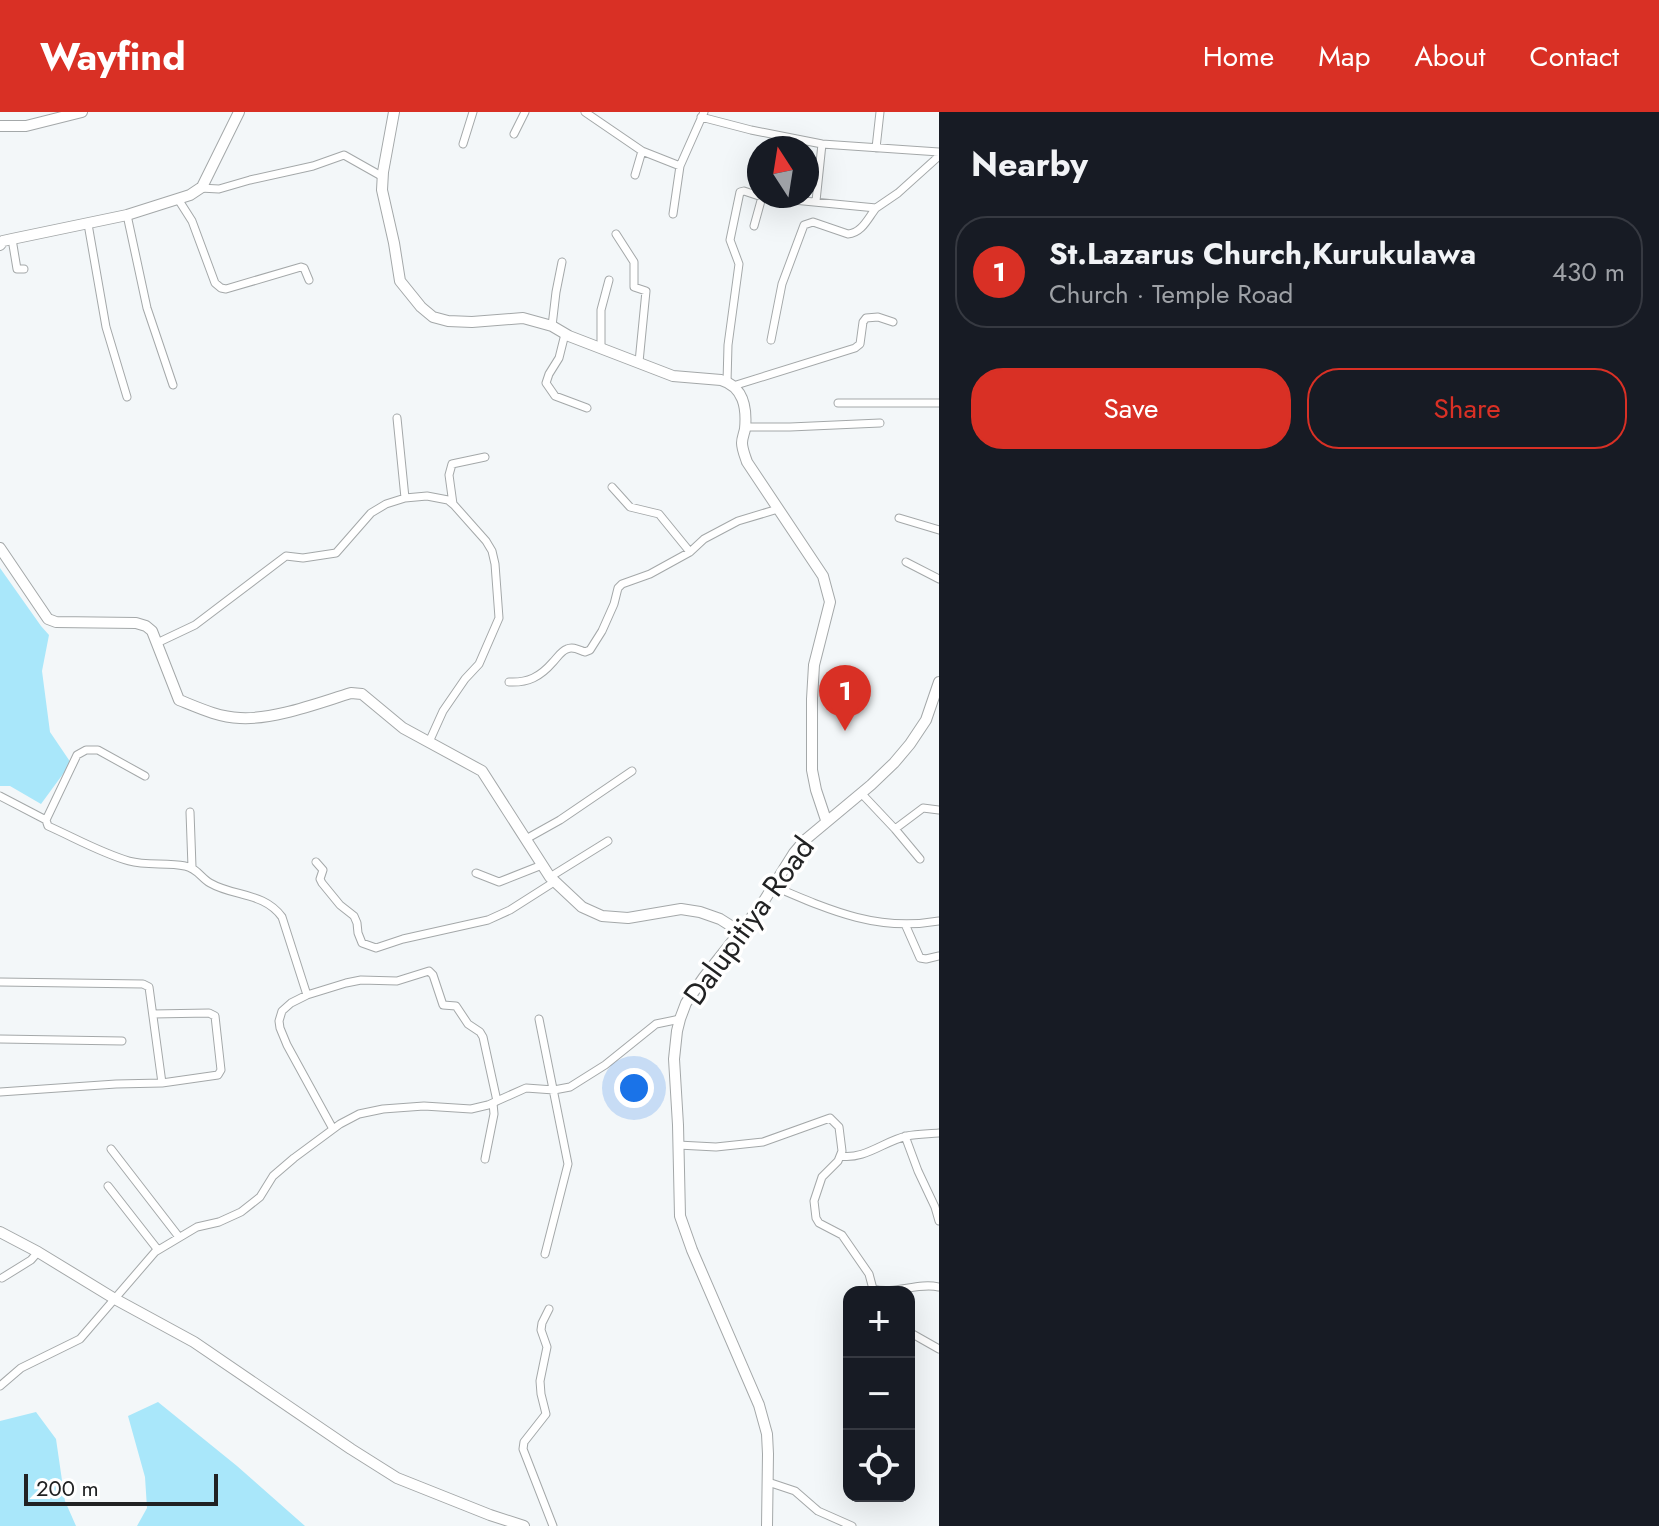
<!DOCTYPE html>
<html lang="en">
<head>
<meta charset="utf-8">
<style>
  :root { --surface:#171b24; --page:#20242c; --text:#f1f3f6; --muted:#9ea1a6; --line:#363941; --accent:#d93025 }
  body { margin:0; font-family:Jost,sans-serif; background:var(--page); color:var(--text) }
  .controls { position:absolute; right:24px; bottom:24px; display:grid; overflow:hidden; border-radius:16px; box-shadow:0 8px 32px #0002 }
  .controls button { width:72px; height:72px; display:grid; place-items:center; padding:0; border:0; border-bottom:2px solid var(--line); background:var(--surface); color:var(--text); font:40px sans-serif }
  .compass { position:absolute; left:747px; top:24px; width:72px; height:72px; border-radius:50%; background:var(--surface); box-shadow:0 8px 32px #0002; rotate:348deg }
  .scale { position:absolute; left:24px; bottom:20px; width:194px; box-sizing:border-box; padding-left:8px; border:4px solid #212223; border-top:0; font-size:22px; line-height:28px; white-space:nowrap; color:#212223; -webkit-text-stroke:6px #fff; paint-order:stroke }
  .you { position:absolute; left:634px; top:976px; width:28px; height:28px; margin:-20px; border:6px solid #fff; border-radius:50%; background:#1a73e8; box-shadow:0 0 0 12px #1a73e833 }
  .badge { display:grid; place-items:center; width:52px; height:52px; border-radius:50%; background:var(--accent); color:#fff; font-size:26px; font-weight:700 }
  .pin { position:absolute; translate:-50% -66px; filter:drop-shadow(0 2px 4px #0008) }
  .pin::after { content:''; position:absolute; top:42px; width:28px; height:24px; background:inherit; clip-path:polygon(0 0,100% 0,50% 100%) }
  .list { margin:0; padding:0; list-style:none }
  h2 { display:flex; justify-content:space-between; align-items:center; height:104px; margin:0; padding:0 32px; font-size:34px }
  h2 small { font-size:26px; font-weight:400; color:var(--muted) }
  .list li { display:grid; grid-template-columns:52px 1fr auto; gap:24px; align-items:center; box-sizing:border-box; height:112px; margin:0 16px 16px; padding:0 16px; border:2px solid var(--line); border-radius:32px }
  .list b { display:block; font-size:30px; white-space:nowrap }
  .list p { margin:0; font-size:26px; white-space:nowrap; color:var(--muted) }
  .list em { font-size:26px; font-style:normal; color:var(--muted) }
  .actions { display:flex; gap:16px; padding:24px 32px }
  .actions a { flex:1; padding:18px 0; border:2px solid var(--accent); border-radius:32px; text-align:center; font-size:28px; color:var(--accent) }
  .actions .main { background:var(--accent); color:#fff }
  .icon { flex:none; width:44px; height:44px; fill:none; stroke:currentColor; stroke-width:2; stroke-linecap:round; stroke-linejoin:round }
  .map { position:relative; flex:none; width:939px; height:1414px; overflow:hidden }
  header { display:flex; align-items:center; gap:48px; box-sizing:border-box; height:112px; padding:0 40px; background:var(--accent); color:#fff }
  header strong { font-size:38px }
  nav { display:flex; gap:44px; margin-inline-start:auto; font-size:28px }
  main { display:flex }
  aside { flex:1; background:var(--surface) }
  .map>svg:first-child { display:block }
  .green { fill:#a9e7fa }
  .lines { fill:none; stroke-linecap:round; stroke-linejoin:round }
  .street-casing { stroke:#a4a8a9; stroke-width:9 }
  .secondary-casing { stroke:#a4a8a9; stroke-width:12 }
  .street { stroke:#fff; stroke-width:7 }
  .secondary { stroke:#fff; stroke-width:10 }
  .labels { text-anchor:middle; stroke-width:7; stroke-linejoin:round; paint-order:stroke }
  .street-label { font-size:30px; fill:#212223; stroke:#fff }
</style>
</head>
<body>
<header>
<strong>Wayfind</strong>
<nav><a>Home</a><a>Map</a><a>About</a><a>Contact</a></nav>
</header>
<main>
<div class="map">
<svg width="939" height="1414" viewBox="0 0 939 1414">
  <rect width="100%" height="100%" fill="#f3f7f9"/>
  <path class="green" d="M 0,456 L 41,514 L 49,523 L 42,559 L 50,620 L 71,651 L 41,692 L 10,674 L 0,674 Z
    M 158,1290 L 237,1354 L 305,1414 L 137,1414 L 147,1396 L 145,1365 L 128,1304 Z
    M 36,1300 L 56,1327 L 65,1389 L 76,1414 L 0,1414 L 0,1309 Z"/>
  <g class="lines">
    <g class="street-casing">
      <path id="street" d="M 585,0 L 642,39
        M 701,5 L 751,18 L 822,32 L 939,40
        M 514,22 L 525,0
        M 463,32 L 473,0
        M 876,36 L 880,0
        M 635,63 L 642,39 L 680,54
        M 200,76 L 219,77 L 250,68 L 313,54 L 344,43 L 383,65
        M 178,87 L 192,109 L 215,171 L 221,176 L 226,177 L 301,155 L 304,156 L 309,168
        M 816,89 L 822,32
        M 673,102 L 680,54 L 704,0
        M 127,103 L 147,196 L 173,273
        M 88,112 L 106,215 L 127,285
        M 754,114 L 762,85
        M 616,122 L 634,150 L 634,175 L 646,179 L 639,250
        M 12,127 L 17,157 L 24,157
        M 552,214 L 556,180 L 562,150
        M 565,222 L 559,246 L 549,262 L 546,271 L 555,284 L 587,296
        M 771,228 L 782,172 L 804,113 L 813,110 L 848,122 C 862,121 868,106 876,96
        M 601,237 L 601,198 L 609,168
        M 727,270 L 728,233 L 739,152 L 730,128 L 740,80 L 744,79 L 762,85 L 876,96 L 898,81 L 939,44
        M 733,274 L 855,236 L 860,232 L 863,210 L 866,206 L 878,205 L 893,210
        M 838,291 L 939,291
        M 397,306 L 405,386
        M 745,315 L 790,315 L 880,311
        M 612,375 L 630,395 L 659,402 L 690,440
        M 453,392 L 449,363 L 452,352 L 485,345
        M 899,406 L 939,418
        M 906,450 L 939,467
        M 157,531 L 195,513 L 286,444 L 303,446 L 336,441 L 371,401 L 386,392 L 405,386 L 427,384 L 448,388 L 454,393 L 486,429 L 492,439 L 495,452 L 499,506 L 479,552 L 465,567 L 443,599 L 429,630
        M 509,570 C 528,571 540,565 553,550 C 557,546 561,539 567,537 C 573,534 579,538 585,540 L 590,538 L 602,519 L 614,492 L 618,476 L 622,472 L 650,462 L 690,440 L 704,427 L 738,409 L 778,397
        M 145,664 L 98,638 L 86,638 L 77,643 L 46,708 L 48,714 C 75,726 101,741 129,749 C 147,754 167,750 185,754 C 197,756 201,766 210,771 C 234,785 264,780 282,805 L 307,883
        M 861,681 L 895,717 L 923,696 L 939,698
        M 0,684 L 46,708
        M 190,700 L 192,755
        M 895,717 L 920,747
        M 526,727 L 560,708 L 632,659
        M 316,750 L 323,758 L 320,767 L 322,771 L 340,793 L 354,804 L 357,811 L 358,821 L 362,831 L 376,836 L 403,827 L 488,808 L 510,798 L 554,770
        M 476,761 L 499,770 L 542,753
        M 550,765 L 608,729
        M 773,774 C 829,798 877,820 939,809
        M 905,812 L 920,846 L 926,847 L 939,844
        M 0,870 L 143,872 L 149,875 L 162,971
        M 539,907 L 568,1052 L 545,1142
        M 0,927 L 122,929
        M 0,980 L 116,972 L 162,971 L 218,963 L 221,958 L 215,904 L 209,901 L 153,902
        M 333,1017 L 287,933 L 280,916 L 279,909 L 282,899 L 291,891 L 307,883 L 346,871 L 361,868 L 397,869 L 429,859 L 433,863 L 443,893 L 456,894 L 468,912 L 480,920 L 483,925 L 497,989
        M 905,1024 L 918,1059 L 935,1095 L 939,1109
        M 678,1033 L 716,1035 L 763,1030 L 830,1006 L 839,1015 L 842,1039 L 838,1049 L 822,1065 L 814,1089 L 816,1106 L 819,1111 L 842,1123 L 869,1162 L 873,1177 L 872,1180
        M 111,1037 L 179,1125
        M 840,1044 C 865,1048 884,1029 907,1024 C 917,1022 929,1022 939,1021
        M 485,1047 L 494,1002 L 493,991
        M 108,1074 L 158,1138
        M 2,1166 L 31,1148 L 38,1140
        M 873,1177 C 895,1183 917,1170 939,1175
        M 549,1197 L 542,1211 L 541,1218 L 547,1235 L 540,1269 L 541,1282 L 546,1302 L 524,1330 L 523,1337 L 553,1414
        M 909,1220 L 939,1237
        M 0,1274 L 21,1256 L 80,1227 L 155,1140 L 197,1115 L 219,1110 L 241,1100 L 260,1085 L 273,1064 L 294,1046 L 340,1012 L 359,1002 L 383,997 L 424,994 L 471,997 L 488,993 L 526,976 L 554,978 L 570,975 L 605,953 L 656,912 L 680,907
        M 768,1370 L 795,1379 L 818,1399 L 852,1414"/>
    </g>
    <g class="secondary-casing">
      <path id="secondary" d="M 394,0 L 383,60 L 382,78 L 394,131 L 400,169 L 421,195 L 433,205 L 448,209 L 472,210 L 523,206 L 552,214 L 569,224 L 673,264 L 721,268 C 744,275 747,296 745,317 C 744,322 742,326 742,331 C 742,337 745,344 747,350 L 823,464 L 830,490 L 814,553 L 812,587 L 812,658 L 816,678 L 826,708
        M 0,14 L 26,14 L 82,0
        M 0,133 L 3,129 L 12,127 L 127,103 L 190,83 L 202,75 L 239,0
        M 0,436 L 48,507 L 56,510 L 136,511 L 146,514 L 152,519 L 179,588 C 199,596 218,605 240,606 C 274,608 318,591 351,581 L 362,582 L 403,616 L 482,659 L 550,765 L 582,795 L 602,804 L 628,806 L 681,797 L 700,800 L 720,807 L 739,819
        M 0,1120 L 38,1140 L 115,1187 L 194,1230 L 351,1337 L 397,1366 L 490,1403 L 524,1414
        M 767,1414 L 768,1342 L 767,1322 L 759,1293 L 692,1138 L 680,1104 L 678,1013 L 674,947 L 677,919 L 680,907 L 686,891 L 704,865 L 762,792 L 794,741 L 805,728 L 871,673 L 894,651 L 910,632 L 926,608 L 939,570"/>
    </g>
    <use href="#street" class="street"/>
    <use href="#secondary" class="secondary"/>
  </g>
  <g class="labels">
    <g class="street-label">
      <text transform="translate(749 809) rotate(-54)" y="10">Dalupitiya Road</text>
    </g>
  </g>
</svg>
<div class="controls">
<button>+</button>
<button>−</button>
<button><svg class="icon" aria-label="locate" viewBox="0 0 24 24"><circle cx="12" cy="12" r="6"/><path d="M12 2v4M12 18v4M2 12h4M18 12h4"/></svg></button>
</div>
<svg class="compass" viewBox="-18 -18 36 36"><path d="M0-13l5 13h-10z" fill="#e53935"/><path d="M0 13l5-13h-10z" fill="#9ea1a6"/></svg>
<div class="scale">200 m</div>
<div class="you"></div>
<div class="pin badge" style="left:845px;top:619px">1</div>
</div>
<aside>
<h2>Nearby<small></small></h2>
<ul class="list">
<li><span class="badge">1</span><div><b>St.Lazarus Church,Kurukulawa</b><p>Church · Temple Road</p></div><em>430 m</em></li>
</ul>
<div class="actions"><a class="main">Save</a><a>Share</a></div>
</aside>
</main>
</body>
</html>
